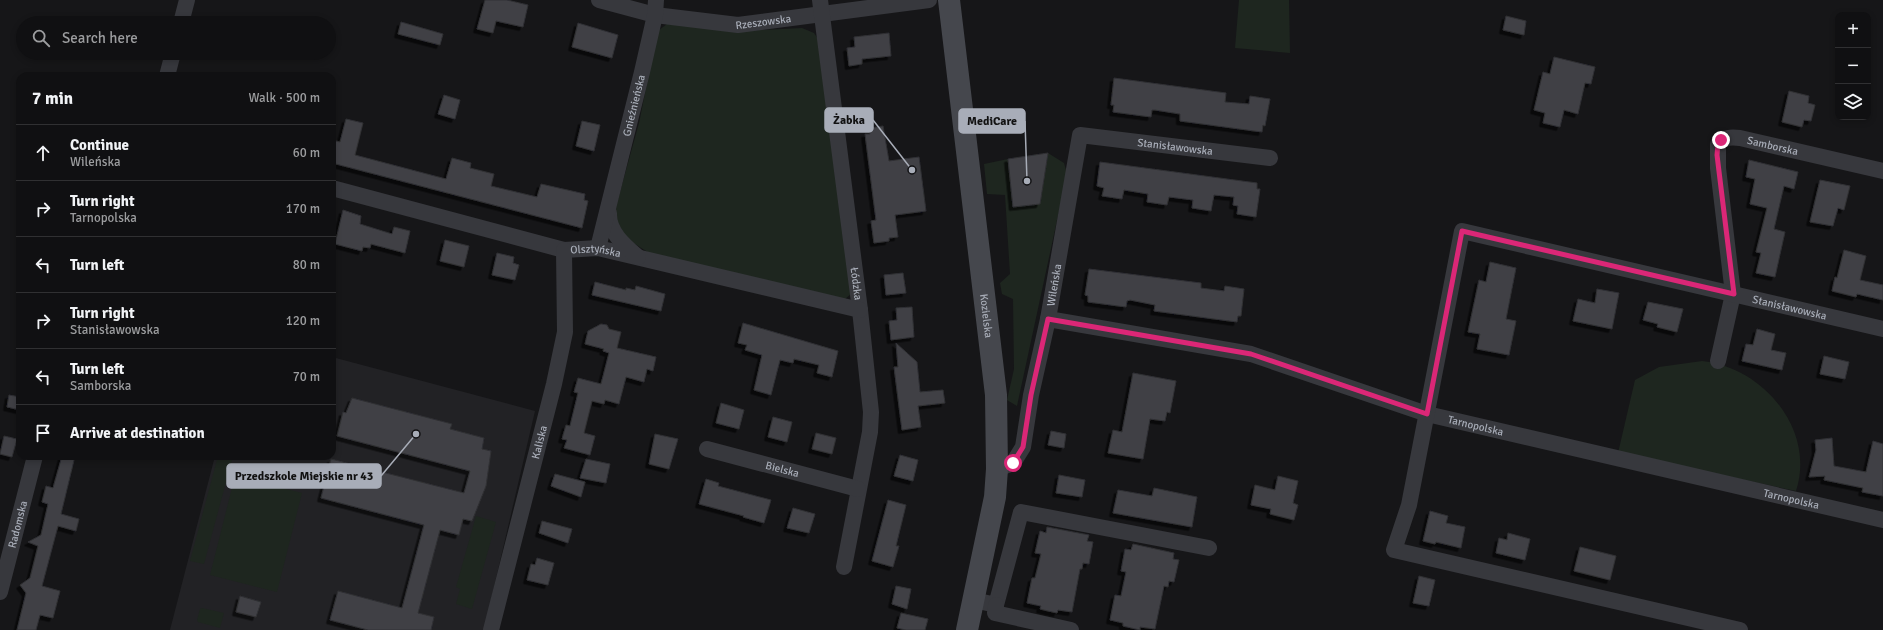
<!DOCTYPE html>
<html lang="en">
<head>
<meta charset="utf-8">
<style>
  :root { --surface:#101012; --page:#19191b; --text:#f1f3f6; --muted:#9c9d9f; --line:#303032 }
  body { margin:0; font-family:Signika,sans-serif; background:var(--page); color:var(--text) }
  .controls { position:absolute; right:12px; top:12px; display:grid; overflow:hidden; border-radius:8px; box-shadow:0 2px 6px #0003 }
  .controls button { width:36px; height:36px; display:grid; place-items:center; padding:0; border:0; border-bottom:1px solid var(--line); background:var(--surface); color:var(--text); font:20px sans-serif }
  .stop { position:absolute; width:12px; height:12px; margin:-9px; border:3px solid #db2777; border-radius:50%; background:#fff }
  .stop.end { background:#db2777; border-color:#fff; box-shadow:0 1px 4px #0008 }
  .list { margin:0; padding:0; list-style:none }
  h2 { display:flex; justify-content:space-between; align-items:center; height:52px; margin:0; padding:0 16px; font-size:17px }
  h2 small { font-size:13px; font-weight:400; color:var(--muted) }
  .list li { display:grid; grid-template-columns:26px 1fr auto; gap:12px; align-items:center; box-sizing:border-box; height:56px; padding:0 16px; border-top:1px solid var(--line) }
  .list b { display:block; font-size:15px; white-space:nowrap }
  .list p { margin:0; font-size:13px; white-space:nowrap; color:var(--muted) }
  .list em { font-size:13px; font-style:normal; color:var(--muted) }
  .icon { flex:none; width:22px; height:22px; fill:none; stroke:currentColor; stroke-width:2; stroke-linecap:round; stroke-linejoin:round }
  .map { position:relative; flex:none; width:1883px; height:630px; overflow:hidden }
  .search { position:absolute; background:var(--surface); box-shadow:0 2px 6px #0003; left:16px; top:16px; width:320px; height:44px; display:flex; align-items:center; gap:10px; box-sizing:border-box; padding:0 14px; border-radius:22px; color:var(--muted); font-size:15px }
  .panel { position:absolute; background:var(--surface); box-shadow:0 2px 6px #0003; left:16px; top:72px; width:320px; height:388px; border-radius:12px }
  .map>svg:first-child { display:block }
  .built { fill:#222225 }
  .green { fill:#1e261f }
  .building { fill:#404145; stroke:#303034; filter:url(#shadow) }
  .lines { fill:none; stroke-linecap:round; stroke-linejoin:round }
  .street { stroke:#37383d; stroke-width:16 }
  .secondary { stroke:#45474d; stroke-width:22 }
  .route { stroke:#db2777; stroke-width:5 }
  .labels { text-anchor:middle; stroke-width:3; stroke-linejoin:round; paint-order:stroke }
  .street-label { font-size:11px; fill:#a8adb8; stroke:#111113 }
  .leader { fill:none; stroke:#a8adb8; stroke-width:1.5 }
  .callout-dot { fill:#a8adb8; stroke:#111113; stroke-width:1.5 }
  .callout { fill:#a8adb8; stroke:#a8adb8; stroke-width:1.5 }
  .callout-label { font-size:12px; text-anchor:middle; font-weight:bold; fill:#111 }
</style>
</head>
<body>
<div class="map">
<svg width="1883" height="630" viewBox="0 0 1883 630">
  <defs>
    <filter id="shadow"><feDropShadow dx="-3.5" dy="3.5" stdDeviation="0" flood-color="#0009"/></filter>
  </defs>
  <rect width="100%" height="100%" fill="#161618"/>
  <path class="built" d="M 332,357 L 535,411 L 484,630 L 170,630 L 215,456 L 332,456 Z"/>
  <path class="green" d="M 1239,0 L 1289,0 L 1290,53 L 1235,48 Z
    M 667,24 L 739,31 L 802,28 L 814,33 L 818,39 L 851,294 L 845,299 L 649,253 L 632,242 L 619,229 L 615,210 L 639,123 L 656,39 L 659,30 Z
    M 1048,153 L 1064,163 L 1067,174 L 1017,406 L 1007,400 L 1014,369 L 1013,299 L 1002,294 L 1000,283 L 1010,274 L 1005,195 L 987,194 L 984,164 L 1008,159 L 1013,206 L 1040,203 Z
    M 1702,361 C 1763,367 1816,430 1796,491 L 1618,453 L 1635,380 L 1659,367 Z
    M 218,456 L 233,456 L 204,564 L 190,561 Z
    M 235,476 L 302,493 L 277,592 L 210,575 Z
    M 476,516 L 496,522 L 472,609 L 456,604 L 460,589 L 456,587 Z
    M 202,608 L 224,613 L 220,628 L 198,622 L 197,620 L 200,609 Z"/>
  <path class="building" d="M 485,0 L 507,0 L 528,5 L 523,27 L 496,21 L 493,33 L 477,29 Z
    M 1506,16 L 1526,21 L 1524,35 L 1503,30 Z
    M 401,22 L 443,34 L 440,45 L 398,34 Z
    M 578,23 L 618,35 L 612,58 L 572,47 Z
    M 889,33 L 891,56 L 862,59 L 862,64 L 849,66 L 847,48 L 855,47 L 854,37 Z
    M 1554,57 L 1595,67 L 1591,84 L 1585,83 L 1578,114 L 1564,110 L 1560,127 L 1543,123 L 1545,113 L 1534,110 L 1543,72 L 1550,74 Z
    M 1114,78 L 1226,93 L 1225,102 L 1249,104 L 1250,96 L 1270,99 L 1265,126 L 1263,125 L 1262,132 L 1180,121 L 1180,114 L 1155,110 L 1152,110 L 1151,117 L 1113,112 L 1114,105 L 1111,105 Z
    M 1789,91 L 1809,96 L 1808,103 L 1815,105 L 1811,121 L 1804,120 L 1802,127 L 1782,122 Z
    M 444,95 L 460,100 L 455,119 L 438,114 Z
    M 346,119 L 363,123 L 355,155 L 446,179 L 452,158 L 471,163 L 470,168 L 494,174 L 491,186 L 537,197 L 541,184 L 585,194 L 584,200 L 588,201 L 582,228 L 332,163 L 332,140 L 340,142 Z
    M 582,121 L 600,125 L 594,151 L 576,146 Z
    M 883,126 L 889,161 L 919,157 L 926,211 L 895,215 L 898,237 L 889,238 L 889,241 L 874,243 L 871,221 L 876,220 L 865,134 L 870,134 L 870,128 Z
    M 1048,153 L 1040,204 L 1013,207 L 1008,159 Z
    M 1749,160 L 1798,172 L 1794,189 L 1784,186 L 1774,229 L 1785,232 L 1775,277 L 1756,273 L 1761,253 L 1756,252 L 1767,208 L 1750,204 L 1755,179 L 1746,177 Z
    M 1100,162 L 1257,183 L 1257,189 L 1260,189 L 1256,217 L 1237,214 L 1238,206 L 1233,205 L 1234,197 L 1214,195 L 1211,211 L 1192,208 L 1193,200 L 1169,197 L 1167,205 L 1147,202 L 1148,194 L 1124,190 L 1122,199 L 1102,196 L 1104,188 L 1097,186 Z
    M 1820,180 L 1850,186 L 1844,210 L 1838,208 L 1833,226 L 1810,222 Z
    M 343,210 L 361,216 L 360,224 L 392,234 L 394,227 L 410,231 L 405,253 L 371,244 L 370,248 L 363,247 L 362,251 L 335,244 Z
    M 445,240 L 469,246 L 464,267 L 440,261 Z
    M 1844,250 L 1866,256 L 1860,280 L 1883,285 L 1883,300 L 1857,294 L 1856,297 L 1832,291 L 1835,277 L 1837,278 Z
    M 497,253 L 514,257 L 513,263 L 519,265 L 515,280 L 492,275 Z
    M 1490,262 L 1516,268 L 1506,319 L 1516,321 L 1509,355 L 1477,349 L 1480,334 L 1468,332 L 1479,280 L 1486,282 Z
    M 1089,269 L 1201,283 L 1201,288 L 1224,291 L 1225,286 L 1244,289 L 1241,316 L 1238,316 L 1237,322 L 1154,311 L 1155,305 L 1130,300 L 1127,301 L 1126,307 L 1088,302 L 1088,296 L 1085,295 Z
    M 903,273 L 906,293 L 886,295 L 884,275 Z
    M 595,282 L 626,290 L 626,288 L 635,290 L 636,286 L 665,294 L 661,311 L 592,295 Z
    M 1597,289 L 1619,293 L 1612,329 L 1573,321 L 1578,299 L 1595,303 Z
    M 1648,302 L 1683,309 L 1677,332 L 1657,327 L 1658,324 L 1643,320 Z
    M 912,307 L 914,337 L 891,340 L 889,321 L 897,320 L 896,308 Z
    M 743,323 L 838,351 L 832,377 L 817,373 L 819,365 L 794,359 L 793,363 L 780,360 L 771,395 L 754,390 L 762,355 L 745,350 L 747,345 L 738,343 Z
    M 601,324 L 607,325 L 609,329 L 621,332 L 617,348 L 656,357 L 653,371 L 647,369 L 644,382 L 626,377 L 619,404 L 605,400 L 604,404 L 592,401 L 584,433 L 595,436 L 590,455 L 564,448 L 567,440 L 562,439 L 566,425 L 570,426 L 578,393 L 574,392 L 578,378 L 601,384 L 609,353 L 603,351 L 604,349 L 585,344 L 588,331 Z
    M 1757,329 L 1775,334 L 1771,350 L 1786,353 L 1782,370 L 1742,361 L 1746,344 L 1753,345 Z
    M 896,343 L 917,362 L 920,392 L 943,390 L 945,403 L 918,406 L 921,427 L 902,430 L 894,367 L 898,367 Z
    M 1824,356 L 1849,362 L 1845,379 L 1820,374 Z
    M 1133,373 L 1176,381 L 1170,413 L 1167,412 L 1165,421 L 1150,419 L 1143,459 L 1108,453 L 1113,430 L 1122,432 Z
    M 9,395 L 20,397 L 20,410 L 7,407 Z
    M 352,398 L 452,424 L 450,429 L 484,438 L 482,449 L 491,451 L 486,486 L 472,521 L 463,519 L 459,535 L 440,530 L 418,613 L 434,617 L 431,630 L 368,630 L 330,620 L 338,591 L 402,608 L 424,525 L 321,498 L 331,459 L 464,493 L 470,471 L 337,436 L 343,412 L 346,413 Z
    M 721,403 L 744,410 L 739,429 L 716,423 Z
    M 773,417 L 792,422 L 787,442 L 768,437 Z
    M 1051,431 L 1066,434 L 1064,448 L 1048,445 Z
    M 816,433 L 836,438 L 832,454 L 812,449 Z
    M 655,434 L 678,439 L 669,469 L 649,464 Z
    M 4,436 L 17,439 L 12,457 L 0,454 Z
    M 1832,438 L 1834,466 L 1866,472 L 1873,441 L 1883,444 L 1883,496 L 1862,492 L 1863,488 L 1824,480 L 1825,476 L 1809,477 L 1816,450 L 1815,440 Z
    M 900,455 L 918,460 L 913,481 L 894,476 Z
    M 62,456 L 75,456 L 61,514 L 79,519 L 76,531 L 58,526 L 42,586 L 60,591 L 53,618 L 40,615 L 36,630 L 17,630 L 26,593 L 20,585 L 30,578 L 38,546 L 28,542 L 41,535 L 48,504 L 42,502 L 46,486 L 53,488 Z
    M 586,459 L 610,464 L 606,483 L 580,478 Z
    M 555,474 L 585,482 L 581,497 L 551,486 Z
    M 1059,475 L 1085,480 L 1082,497 L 1056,493 Z
    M 1278,476 L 1298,481 L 1293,503 L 1298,505 L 1294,520 L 1270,514 L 1271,509 L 1251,505 L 1255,485 L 1275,490 Z
    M 706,479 L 719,483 L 718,486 L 771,500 L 764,523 L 743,517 L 744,516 L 699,504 Z
    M 1154,488 L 1197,497 L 1192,527 L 1113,513 L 1118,490 L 1152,496 Z
    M 888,500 L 906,505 L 896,546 L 899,546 L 893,567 L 872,561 Z
    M 793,508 L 815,514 L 809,533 L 787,528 Z
    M 1430,511 L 1448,516 L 1446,523 L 1465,527 L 1461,548 L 1436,542 L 1435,544 L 1423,541 Z
    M 542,521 L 572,529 L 568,543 L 539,533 Z
    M 1047,527 L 1089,535 L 1087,541 L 1093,542 L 1089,564 L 1083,563 L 1082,569 L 1080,569 L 1072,612 L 1058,610 L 1057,613 L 1048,611 L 1040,609 L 1041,606 L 1027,603 L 1032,578 L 1035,578 L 1041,554 L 1035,553 L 1040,531 L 1046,533 Z
    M 1508,533 L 1530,539 L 1525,560 L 1496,553 L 1499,538 L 1507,540 Z
    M 1133,544 L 1174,553 L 1173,559 L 1179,560 L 1174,582 L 1169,581 L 1168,587 L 1164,586 L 1155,629 L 1140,627 L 1140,630 L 1123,626 L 1123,623 L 1110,620 L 1115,595 L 1121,596 L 1126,572 L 1121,571 L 1125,549 L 1131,550 Z
    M 1580,547 L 1616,556 L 1610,580 L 1574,571 Z
    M 537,558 L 554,563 L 548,585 L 527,580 L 531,564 L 535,565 Z
    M 1419,576 L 1435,580 L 1429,606 L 1413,603 Z
    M 896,586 L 911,589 L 907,609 L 892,604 Z
    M 240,596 L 261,602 L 256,617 L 236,612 Z
    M 901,613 L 928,619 L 925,630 L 906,630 L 897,628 Z"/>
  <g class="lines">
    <g class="street">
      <path id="s1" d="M 599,0 L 655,15 L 738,25 L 929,0"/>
      <path id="s2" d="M 820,0 L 860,310 L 871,412 L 870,432 L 844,567"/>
      <path d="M 181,23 L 187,0"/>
      <path d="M 167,76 L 173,53"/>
      <path id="s3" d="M 332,188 L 564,250 L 598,248 L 860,310"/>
      <path d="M 609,213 C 608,232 625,246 638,257"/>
      <path id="s4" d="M 598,248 L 642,72 L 655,15 L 656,0"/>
      <path id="s5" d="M 1048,319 L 1251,354 L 1427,414 L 1883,520"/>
      <path id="s6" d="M 1718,361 L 1733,294 L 1718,168 L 1718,144 C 1724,137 1731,137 1740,138 L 1883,171"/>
      <path id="s7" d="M 707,449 L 858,489"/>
      <path id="s8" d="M 997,469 L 1013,463 L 1023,447 L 1031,395 L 1048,319 L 1080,135 L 1270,158"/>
      <path id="s9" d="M 0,592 L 35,456"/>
      <path d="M 974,600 L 996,605 L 1021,512 L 1209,548"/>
      <path d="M 996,605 L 995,613 L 1071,630"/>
      <path id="s10" d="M 491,630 L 554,384 L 565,332 L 564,250"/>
      <path id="s11" d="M 1740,630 L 1394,550 L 1409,505 L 1462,231 L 1883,329"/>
    </g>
    <path class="secondary" id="s12" d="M 949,0 L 996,395 L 997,469 L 995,497 L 967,630"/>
  </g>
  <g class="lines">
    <path class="route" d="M 1013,463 L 1023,447 L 1031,395 L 1048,319 L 1251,354 L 1427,414 L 1462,231 L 1734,294 L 1717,155 L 1718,144 L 1721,140"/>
  </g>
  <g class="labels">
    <g class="street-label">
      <text dy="4" stroke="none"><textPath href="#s1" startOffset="167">Rzeszowska</textPath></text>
      <text dy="4" stroke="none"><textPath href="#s4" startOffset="147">Gnieźnieńska</textPath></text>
      <text dy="4" stroke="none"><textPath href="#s6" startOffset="277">Samborska</textPath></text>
      <text dy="4" stroke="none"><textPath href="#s8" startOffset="449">Stanisławowska</textPath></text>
      <text dy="4" stroke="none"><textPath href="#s3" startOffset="272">Olsztyńska</textPath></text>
      <text dy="4" stroke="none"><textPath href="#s2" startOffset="286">Łódzka</textPath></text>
      <text dy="4" stroke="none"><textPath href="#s8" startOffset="201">Wileńska</textPath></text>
      <text dy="4" stroke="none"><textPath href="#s11" startOffset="1018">Stanisławowska</textPath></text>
      <text dy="4" stroke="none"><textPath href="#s12" startOffset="318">Kozielska</textPath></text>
      <text dy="4" stroke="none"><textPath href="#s5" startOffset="442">Tarnopolska</textPath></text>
      <text dy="4" stroke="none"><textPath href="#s10" startOffset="194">Kaliska</textPath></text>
      <text dy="4" stroke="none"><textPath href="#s7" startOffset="78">Bielska</textPath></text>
      <text dy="4" stroke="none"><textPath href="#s5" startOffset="766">Tarnopolska</textPath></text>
      <text dy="4" stroke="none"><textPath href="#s9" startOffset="70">Radomska</textPath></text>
    </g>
  </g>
  <path class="leader" d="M912 170L873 120M1027 181L1025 121M416 434L381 476"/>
  <g class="callout-dot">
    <circle cx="912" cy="170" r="4"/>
    <circle cx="1027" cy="181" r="4"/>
    <circle cx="416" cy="434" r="4"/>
  </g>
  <g class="callout">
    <rect x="825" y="108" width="48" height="24" rx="4"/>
    <rect x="959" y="109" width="66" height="24" rx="4"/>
    <rect x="227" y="464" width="154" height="24" rx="4"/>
  </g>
  <g class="callout-label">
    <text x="849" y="124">Żabka</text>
    <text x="992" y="125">MediCare</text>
    <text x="304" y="480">Przedszkole Miejskie nr 43</text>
  </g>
</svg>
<div class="controls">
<button>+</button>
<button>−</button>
<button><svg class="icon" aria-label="layers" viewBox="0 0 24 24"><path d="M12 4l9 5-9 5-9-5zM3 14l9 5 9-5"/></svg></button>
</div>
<div class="stop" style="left:1013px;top:463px"></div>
<div class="stop end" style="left:1721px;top:140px"></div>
<div class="search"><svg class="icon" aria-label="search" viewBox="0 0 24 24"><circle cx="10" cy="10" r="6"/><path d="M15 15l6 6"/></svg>Search here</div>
<section class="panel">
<h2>7 min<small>Walk · 500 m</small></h2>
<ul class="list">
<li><svg class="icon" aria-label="ahead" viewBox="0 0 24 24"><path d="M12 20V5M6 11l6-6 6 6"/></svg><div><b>Continue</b><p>Wileńska</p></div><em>60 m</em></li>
<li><svg class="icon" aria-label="right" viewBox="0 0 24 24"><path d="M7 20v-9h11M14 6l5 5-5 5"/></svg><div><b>Turn right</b><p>Tarnopolska</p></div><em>170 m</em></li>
<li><svg class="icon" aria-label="left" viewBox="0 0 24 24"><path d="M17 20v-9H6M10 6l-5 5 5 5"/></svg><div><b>Turn left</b></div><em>80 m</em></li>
<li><svg class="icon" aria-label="right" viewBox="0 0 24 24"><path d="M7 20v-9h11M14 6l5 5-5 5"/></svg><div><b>Turn right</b><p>Stanisławowska</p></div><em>120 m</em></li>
<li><svg class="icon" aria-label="left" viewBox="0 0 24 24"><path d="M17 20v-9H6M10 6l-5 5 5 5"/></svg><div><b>Turn left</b><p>Samborska</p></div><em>70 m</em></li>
<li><svg class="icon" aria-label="arrive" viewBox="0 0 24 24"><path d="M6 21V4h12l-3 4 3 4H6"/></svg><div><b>Arrive at destination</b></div></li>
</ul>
</section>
</div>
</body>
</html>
